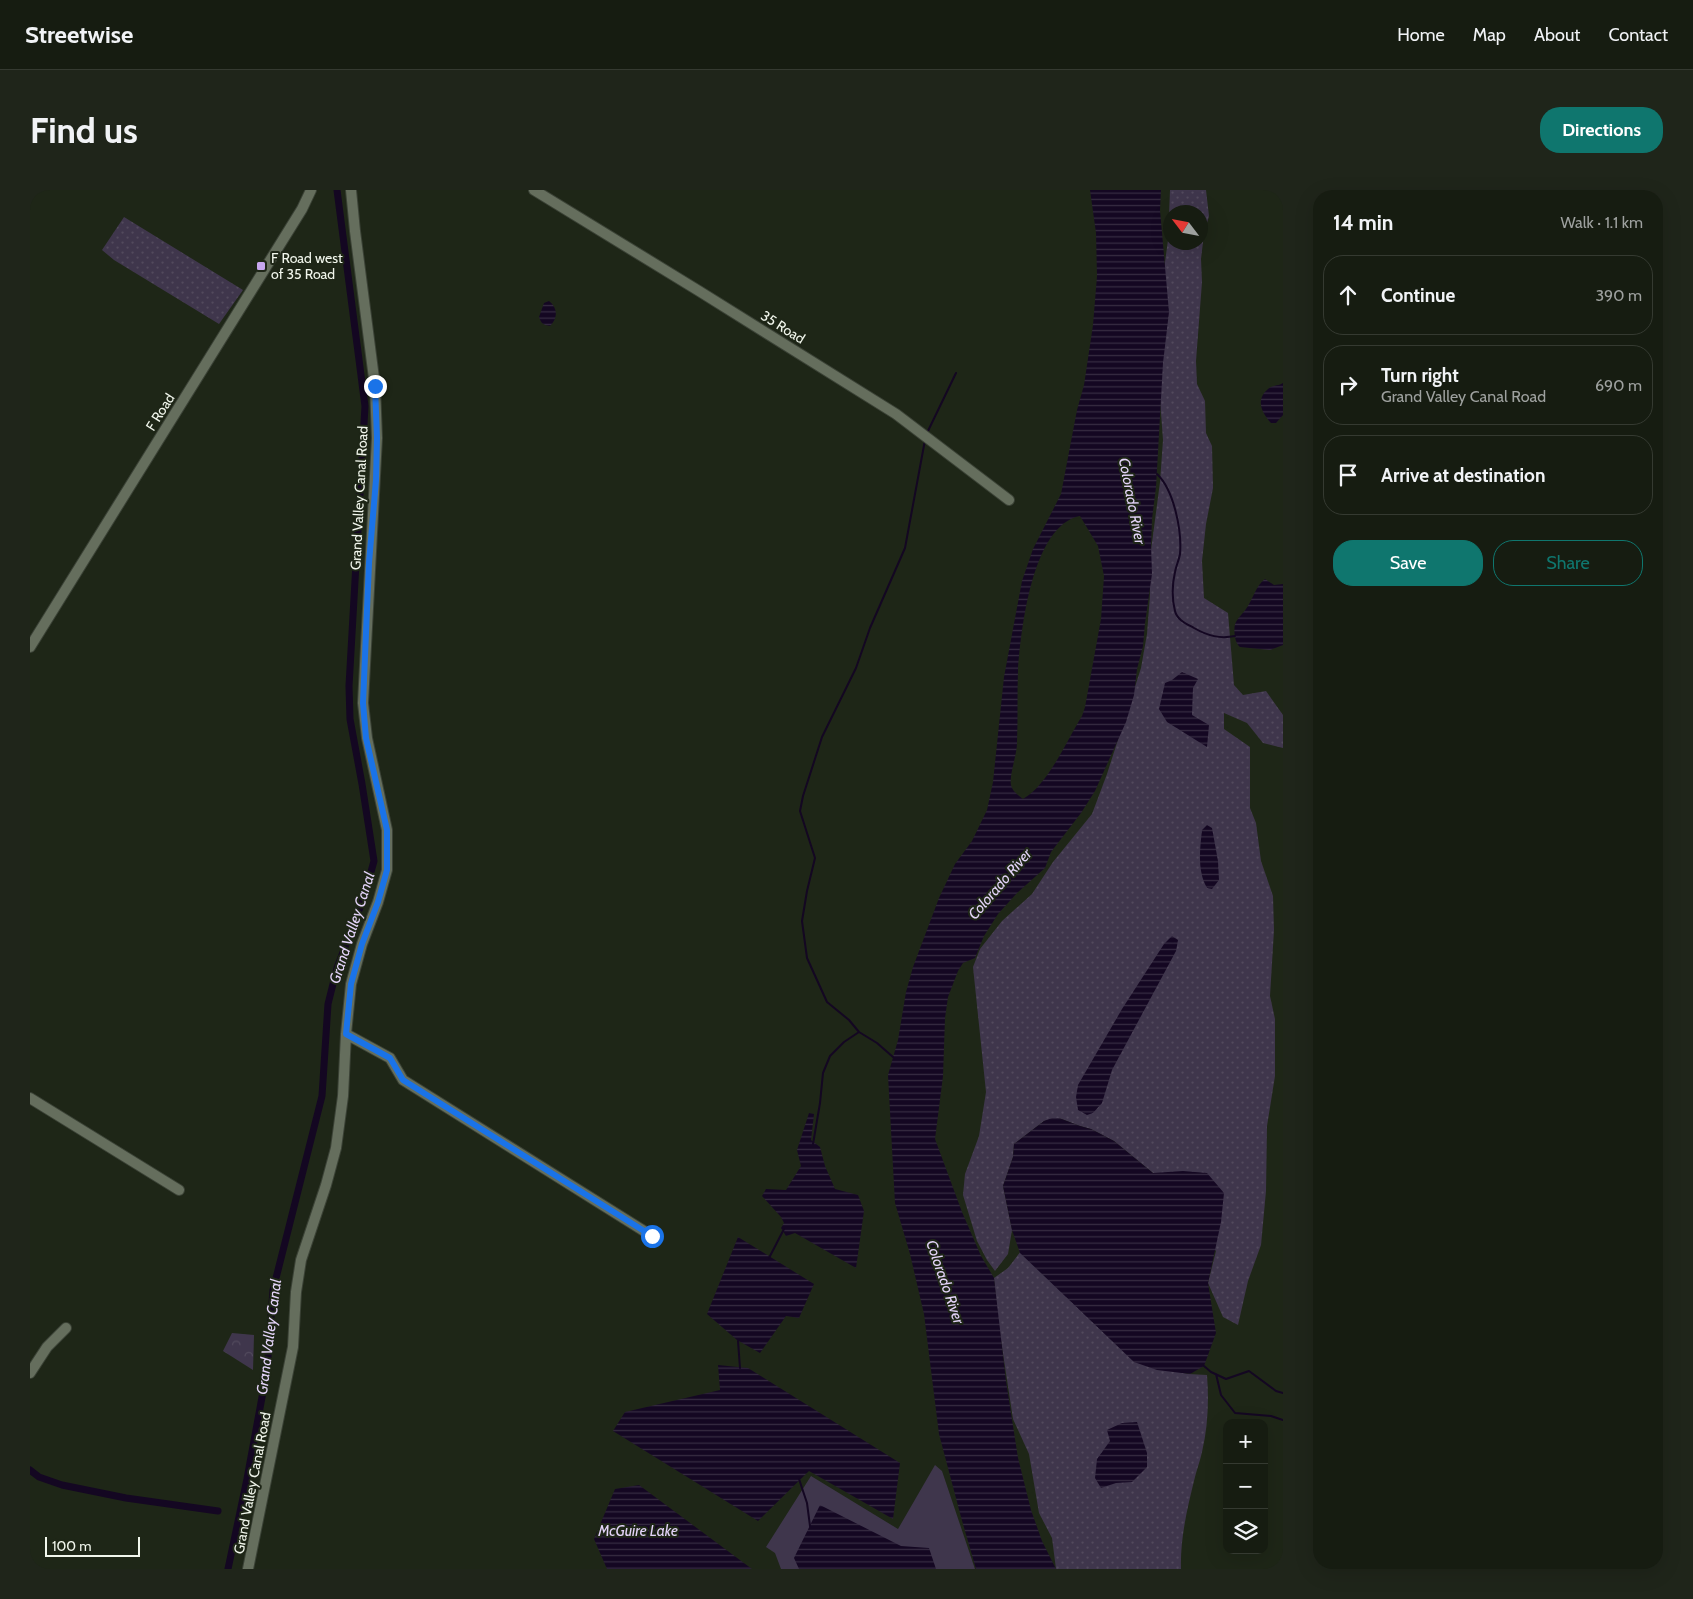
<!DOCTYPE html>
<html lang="en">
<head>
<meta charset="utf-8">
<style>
  :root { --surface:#161c11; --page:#1f251a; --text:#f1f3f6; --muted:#9ea19f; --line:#353a31; --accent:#0f766e }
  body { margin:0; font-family:Cabin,sans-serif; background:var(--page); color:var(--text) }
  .controls { position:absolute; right:15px; bottom:15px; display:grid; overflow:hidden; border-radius:10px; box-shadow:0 5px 20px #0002 }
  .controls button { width:45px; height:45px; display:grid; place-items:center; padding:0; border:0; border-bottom:1px solid var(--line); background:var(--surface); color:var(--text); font:25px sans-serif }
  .compass { position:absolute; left:1133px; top:15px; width:45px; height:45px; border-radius:50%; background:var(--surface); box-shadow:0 5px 20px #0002; rotate:302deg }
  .scale { position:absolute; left:15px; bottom:12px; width:95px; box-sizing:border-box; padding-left:5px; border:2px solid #f1f6ec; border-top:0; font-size:14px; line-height:18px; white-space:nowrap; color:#f1f6ec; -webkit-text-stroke:4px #1e2617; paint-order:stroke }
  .stop { position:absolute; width:15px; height:15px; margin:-11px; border:4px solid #1a73e8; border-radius:50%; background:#fff }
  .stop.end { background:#1a73e8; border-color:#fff; box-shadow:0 1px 5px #0008 }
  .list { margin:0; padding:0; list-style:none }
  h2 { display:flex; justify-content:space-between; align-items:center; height:65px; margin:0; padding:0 20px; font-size:21px }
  h2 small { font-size:16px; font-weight:400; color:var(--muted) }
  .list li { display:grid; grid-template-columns:32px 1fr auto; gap:15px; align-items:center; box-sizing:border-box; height:80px; margin:0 10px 10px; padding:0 10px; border:1px solid var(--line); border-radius:20px }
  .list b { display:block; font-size:19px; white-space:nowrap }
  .list p { margin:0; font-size:16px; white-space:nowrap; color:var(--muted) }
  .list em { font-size:16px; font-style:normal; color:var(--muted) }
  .actions { display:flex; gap:10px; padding:15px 20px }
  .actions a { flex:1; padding:11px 0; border:1px solid var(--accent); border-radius:20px; text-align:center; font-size:18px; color:var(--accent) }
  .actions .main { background:var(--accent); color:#fff }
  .icon { flex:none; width:28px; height:28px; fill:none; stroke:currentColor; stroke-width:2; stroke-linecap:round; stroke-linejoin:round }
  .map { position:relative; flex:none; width:1253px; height:1379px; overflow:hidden; border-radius:20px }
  header { display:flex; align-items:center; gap:30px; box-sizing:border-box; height:70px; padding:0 25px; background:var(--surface); border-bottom:1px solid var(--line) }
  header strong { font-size:24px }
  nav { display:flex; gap:28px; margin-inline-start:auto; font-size:18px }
  .intro { display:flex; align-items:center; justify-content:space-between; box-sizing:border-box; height:120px; padding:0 30px }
  h1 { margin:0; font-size:35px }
  .button { padding:12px 22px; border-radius:20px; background:var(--accent); color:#fff; font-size:18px; font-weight:700 }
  main { display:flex; gap:30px; padding:0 30px }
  aside { flex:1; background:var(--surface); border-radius:20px; box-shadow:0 5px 20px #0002 }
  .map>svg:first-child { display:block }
  .grass { fill:url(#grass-dots); fill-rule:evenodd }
  .forest { fill:url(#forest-crowns) }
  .park { fill:#3f364c }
  .water { fill:url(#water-rules); fill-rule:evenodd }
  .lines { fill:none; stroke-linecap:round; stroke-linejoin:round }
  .stream { stroke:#140722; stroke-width:2 }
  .canal { stroke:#140722; stroke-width:7 }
  .minor-casing { stroke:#3b4236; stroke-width:12 }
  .minor { stroke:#656e5d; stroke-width:10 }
  .route { stroke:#1a73e8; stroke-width:6 }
  .poi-dot { fill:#c7a6ef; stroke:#1e2617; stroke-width:2 }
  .labels { text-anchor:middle; stroke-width:4; stroke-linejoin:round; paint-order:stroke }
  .poi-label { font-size:14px; fill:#f1f6ec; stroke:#1e2617; text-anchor:start }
  .street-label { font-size:14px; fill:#f1f6ec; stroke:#1e2617 }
  .water-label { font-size:15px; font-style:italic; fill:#e4d4f9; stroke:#1e2617 }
</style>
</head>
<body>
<header>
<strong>Streetwise</strong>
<nav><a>Home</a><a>Map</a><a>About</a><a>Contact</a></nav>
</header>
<div class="intro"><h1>Find us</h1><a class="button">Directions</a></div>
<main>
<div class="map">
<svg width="1253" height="1379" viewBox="0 0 1253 1379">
  <defs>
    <pattern id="grass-dots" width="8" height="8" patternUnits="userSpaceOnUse" patternTransform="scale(1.25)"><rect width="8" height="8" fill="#3f364c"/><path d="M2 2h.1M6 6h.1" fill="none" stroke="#524a5d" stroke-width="1.8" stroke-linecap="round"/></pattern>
    <pattern id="forest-crowns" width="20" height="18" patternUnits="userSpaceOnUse" patternTransform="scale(1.25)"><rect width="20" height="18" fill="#3f364c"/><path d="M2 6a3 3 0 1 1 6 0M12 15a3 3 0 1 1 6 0" fill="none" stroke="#524a5d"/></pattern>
    <pattern id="water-rules" width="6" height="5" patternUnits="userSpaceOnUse" patternTransform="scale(1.25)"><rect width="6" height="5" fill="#140722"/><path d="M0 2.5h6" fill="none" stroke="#372c42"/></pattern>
  </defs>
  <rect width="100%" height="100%" fill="#1e2617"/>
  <path class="grass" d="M 1140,0 L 1176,0 L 1179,26 L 1174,44 L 1171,69 L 1172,92 L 1166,171 L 1167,194 L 1175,211 L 1176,243 L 1182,256 L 1183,298 L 1176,334 L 1172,371 L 1174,408 L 1198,423 L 1204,495 L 1213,505 L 1236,501 L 1253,525 L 1253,558 L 1233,553 L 1217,533 L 1194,523 L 1194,539 L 1220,557 L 1220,618 L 1226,633 L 1231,671 L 1243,706 L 1244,740 L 1240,806 L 1245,829 L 1245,886 L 1237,936 L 1236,1001 L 1231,1055 L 1218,1091 L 1208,1135 L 1193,1127 L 1178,1093 L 1186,1061 L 1123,983 L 1084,951 L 1061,939 L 1050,936 L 1029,928 L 1014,931 L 984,954 L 983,967 L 973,996 L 982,1040 L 978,1064 L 965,1081 L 957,1070 L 947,1051 L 933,1005 L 935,984 L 949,946 L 956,902 L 943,777 L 950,759 L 972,731 L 1002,704 L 1023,672 L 1062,624 L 1077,584 L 1111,478 L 1117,444 L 1120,405 L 1120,368 L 1130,292 L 1133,250 L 1129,196 L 1131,102 L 1138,50 ZM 1140,22 L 1170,22 L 1170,52 L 1140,52 Z
    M 94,27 L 213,100 L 189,134 L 84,70 L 72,60 Z
    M 991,1061 L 1110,1173 L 1158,1184 L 1177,1185 C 1179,1211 1178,1236 1172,1262 C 1170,1272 1166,1281 1164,1291 C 1157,1319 1150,1350 1151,1379 L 1026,1379 L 1022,1348 L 1009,1323 L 999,1264 L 983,1229 L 968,1131 L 964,1088 L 978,1078 Z"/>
  <path class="forest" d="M 202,1143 L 224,1145 L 223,1180 L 193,1161 Z"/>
  <path class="park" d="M 905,1275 L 912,1281 L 945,1379 L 751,1379 L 745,1363 L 736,1357 L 781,1286 L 868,1339 Z"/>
  <path class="water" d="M 1060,0 L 1131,0 L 1130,20 L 1139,122 L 1133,173 L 1126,297 L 1122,329 L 1121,356 L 1122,384 L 1115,433 L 1113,456 L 1107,479 L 1104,505 L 1096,532 L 1065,601 L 1051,623 L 1021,662 L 1015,678 L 987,703 L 968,724 L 954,746 L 945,768 L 933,773 L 928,781 L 918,807 L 915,828 L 913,886 L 905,949 L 932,1022 L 951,1066 L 964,1088 L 976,1191 L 988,1268 L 1001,1320 L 1012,1351 L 1026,1379 L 946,1379 L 931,1327 L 909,1244 L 894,1124 L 880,1064 L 865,1013 L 858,885 L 868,850 L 876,802 L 883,777 L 909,708 L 925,674 L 942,651 L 957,620 L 963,592 L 974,487 L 992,391 L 1003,359 L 1031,304 L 1047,220 L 1054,195 L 1063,135 L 1067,86 L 1066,43 ZM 1050,326 L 1068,356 L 1074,386 L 1071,429 L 1055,517 L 1052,526 C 1037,550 1018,595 993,609 C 988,605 982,601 981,595 C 979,585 987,565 987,553 C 988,529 987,504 988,480 C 991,440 1002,335 1050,326 Z
    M 519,111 C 528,118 528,128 520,136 C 513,135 511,133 509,127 L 514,113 Z
    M 1253,193 L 1253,225 L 1246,233 L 1241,233 C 1232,223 1225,210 1238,199 C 1242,195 1249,196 1253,193 Z
    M 1235,389 L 1244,395 L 1253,394 L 1253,455 L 1240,460 L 1210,457 C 1207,454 1206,452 1205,447 C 1202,429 1210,429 1218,416 C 1224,406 1226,396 1235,389 Z
    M 1152,482 L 1168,489 L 1163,498 L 1162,525 L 1179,535 L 1177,557 L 1137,532 L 1129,519 L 1135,493 L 1142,490 Z
    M 1177,635 L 1182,638 L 1188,671 L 1189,690 L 1182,699 L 1177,698 C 1167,681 1170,659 1172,640 Z
    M 1142,746 L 1148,750 L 1146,761 L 1082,880 L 1072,913 L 1063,923 L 1057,925 L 1048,920 L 1046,907 L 1048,895 L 1092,819 L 1134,754 Z
    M 779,923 L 784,924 L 781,950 L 790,957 L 795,976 L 805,999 L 828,1005 L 834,1021 L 826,1078 L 765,1043 L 756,1046 L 751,1038 L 754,1033 L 751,1027 L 732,1006 L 736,999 L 756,1000 L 771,976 L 767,960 Z
    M 1022,928 L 1029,928 L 1050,936 L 1061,939 L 1084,951 L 1123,983 L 1153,981 L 1177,983 L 1194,1003 L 1191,1032 L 1178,1093 L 1186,1143 L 1174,1176 L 1160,1184 L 1127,1180 L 1104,1172 L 990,1063 L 982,1040 L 973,996 L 983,967 L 984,954 L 1014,931 Z
    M 708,1047 L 784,1094 L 769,1128 L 756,1126 L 730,1163 L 707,1150 L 677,1124 Z
    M 688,1175 L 718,1178 L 870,1273 L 863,1329 L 779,1281 L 728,1331 L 583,1241 L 595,1222 L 690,1200 Z
    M 1107,1232 L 1117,1263 L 1117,1277 L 1102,1292 L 1086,1293 L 1071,1298 L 1065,1288 L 1067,1269 L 1080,1251 L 1077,1240 L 1092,1233 Z
    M 609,1295 L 722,1379 L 577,1379 L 564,1349 L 585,1299 Z
    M 790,1315 L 871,1356 L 899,1358 L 906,1379 L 769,1379 L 764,1368 Z"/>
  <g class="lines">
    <path class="stream" d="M 897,243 L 926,183
      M 1127,284 C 1144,300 1152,341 1150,364 C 1149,370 1146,376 1145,382 C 1142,395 1142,409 1145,421 C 1147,430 1157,434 1164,438 C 1178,446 1190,449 1205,446
      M 863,867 L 847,853 L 829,842 L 819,830 L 797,812 L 777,768 L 772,731 L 777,701 L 785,668 L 770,621 L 773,606 L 792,547 L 826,478 L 840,438 L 875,358 L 895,250
      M 783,954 L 790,913 L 793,883 L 800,866 L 814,852 L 829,842
      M 739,1068 L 754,1039
      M 708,1151 L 710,1178
      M 1174,1176 L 1181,1182 L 1196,1189 L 1219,1181 L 1246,1201 L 1253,1203
      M 1186,1184 L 1191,1205 L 1205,1223 L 1241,1226 L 1253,1230
      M 769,1289 L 777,1313 L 780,1336"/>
    <path class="canal" d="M 0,1280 L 9,1287 L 32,1295 L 96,1308 L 188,1321
      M 198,1379 L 217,1289 L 237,1180 L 243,1100 L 292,906 L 298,814 L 307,778 L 334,707 L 344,671 L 332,594 L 320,529 L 319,496 L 335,216 L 307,0"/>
    <g class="minor-casing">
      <path id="minor" d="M 504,0 L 669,101 L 866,224 L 979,310
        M 0,457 L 272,19 L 281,0
        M 316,844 L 360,868 L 373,890 L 622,1046
        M 0,908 L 149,1000
        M 0,1183 L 17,1157 L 36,1138
        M 218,1379 L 263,1157 L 266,1102 L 271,1070 L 296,995 L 306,958 L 313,906 L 316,844 L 321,794 L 332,754 L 348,712 L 357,680 L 357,640 L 337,548 L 333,513 L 347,248 L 345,196 L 325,41 L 321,0"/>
    </g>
    <use href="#minor" class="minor"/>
  </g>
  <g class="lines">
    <path class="route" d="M 345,196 L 347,248 L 346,290 L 339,373 L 333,513 L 336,548 L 357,640 L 357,680 L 348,712 L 332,754 L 321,794 L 316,844 L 360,868 L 373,890 L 622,1046"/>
  </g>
  <rect class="poi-dot" x="226" y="71" width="10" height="10" rx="2.5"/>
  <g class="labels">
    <g class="poi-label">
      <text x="241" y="73">F Road west<tspan x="241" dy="16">of 35 Road</tspan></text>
    </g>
    <g class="street-label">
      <text transform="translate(753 137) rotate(32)" y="5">35 Road</text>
      <text transform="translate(130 222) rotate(-58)" y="5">F Road</text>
      <text transform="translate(329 308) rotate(-87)" y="5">Grand Valley Canal Road</text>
      <text transform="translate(222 1293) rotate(-79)" y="5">Grand Valley Canal Road</text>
    </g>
    <g class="water-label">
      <text transform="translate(1102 311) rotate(79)" y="5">Colorado River</text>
      <text transform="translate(970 694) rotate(-49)" y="5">Colorado River</text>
      <text transform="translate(322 738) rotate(-72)" y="5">Grand Valley Canal</text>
      <text transform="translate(915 1092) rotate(71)" y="5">Colorado River</text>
      <text transform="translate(239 1147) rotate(-83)" y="5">Grand Valley Canal</text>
      <text x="608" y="1346">McGuire Lake</text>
    </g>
  </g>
</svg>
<div class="controls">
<button>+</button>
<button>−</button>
<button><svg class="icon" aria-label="layers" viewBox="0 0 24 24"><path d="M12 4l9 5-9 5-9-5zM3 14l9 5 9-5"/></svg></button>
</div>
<svg class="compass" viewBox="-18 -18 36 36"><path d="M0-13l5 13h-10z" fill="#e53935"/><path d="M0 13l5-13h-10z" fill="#9ea19f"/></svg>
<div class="scale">100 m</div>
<div class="stop" style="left:622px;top:1046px"></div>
<div class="stop end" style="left:345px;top:196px"></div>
</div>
<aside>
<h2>14 min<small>Walk · 1.1 km</small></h2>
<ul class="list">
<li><svg class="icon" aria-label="ahead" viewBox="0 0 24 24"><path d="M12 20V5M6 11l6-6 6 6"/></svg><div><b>Continue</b></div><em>390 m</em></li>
<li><svg class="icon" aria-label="right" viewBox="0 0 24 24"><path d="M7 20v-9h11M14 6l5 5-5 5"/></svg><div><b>Turn right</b><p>Grand Valley Canal Road</p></div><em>690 m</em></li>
<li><svg class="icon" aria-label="arrive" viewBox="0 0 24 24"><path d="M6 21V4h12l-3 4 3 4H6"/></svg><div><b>Arrive at destination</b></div></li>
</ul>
<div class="actions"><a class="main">Save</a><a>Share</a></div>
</aside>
</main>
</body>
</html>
